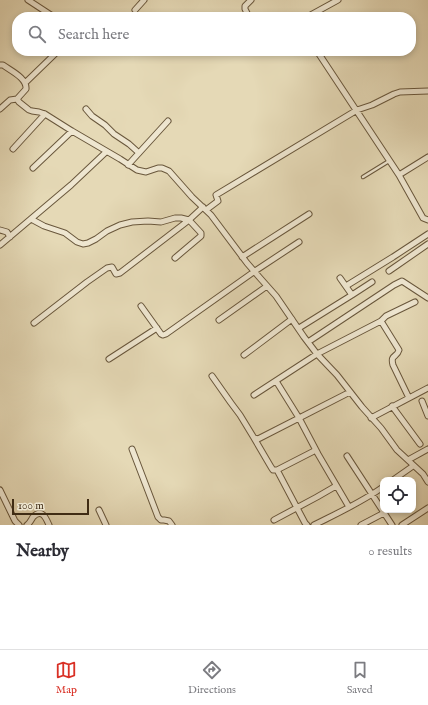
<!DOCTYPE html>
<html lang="en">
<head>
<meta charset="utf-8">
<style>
  :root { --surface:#fff; --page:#f7f7f7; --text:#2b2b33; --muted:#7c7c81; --line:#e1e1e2; --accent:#d93025 }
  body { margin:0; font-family:"IM FELL English",serif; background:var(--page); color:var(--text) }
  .controls { position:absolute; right:12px; bottom:12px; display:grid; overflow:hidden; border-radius:8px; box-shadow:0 2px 6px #0003 }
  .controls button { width:36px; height:36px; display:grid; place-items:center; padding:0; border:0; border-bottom:1px solid var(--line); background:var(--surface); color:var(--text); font:20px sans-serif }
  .scale { position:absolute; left:12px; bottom:10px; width:77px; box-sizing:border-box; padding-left:4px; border:2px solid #402c14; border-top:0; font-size:11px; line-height:14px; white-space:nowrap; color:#402c14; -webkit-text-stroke:3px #eee6d0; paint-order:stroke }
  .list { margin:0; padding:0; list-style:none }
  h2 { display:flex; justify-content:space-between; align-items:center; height:52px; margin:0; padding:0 16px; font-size:17px }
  h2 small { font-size:13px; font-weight:400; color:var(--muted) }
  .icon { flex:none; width:22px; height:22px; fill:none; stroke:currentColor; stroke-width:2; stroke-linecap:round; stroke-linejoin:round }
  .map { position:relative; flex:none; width:428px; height:525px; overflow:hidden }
  .search { position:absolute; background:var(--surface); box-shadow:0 2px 6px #0003; left:12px; right:12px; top:12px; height:44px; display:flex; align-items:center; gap:10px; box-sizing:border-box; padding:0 14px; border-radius:16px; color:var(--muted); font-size:15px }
  .sheet { height:124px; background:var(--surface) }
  nav { display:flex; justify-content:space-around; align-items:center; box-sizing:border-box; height:56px; border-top:1px solid var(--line); background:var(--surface); font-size:11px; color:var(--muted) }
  nav a { display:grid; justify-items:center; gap:2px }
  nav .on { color:var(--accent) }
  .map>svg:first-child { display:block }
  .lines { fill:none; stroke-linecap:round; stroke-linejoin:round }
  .service-casing { stroke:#69573c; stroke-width:4.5 }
  .minor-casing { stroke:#69573c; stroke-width:7 }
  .service { stroke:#eee6d0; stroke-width:2.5 }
  .minor { stroke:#eee6d0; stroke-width:5 }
</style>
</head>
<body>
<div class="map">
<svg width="428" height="525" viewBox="0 0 428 525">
  <rect width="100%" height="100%" fill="#e5d9b6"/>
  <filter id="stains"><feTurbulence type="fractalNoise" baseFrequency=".005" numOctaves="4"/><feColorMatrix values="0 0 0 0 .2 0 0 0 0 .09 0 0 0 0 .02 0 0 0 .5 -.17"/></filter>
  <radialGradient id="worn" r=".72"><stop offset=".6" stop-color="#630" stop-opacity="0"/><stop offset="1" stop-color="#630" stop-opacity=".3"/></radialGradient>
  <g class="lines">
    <g class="service-casing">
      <path id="service" d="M 363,177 L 389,161"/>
    </g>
    <g class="minor-casing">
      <path id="minor" d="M 28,0 L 54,17
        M 135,10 L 144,0
        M 249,17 L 245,9 L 245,6 L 251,0
        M 307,17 L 338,0
        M 317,51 L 399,175 L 423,218 L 428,220
        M 0,65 L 3,65 C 11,71 27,78 26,89 L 17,99 L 19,102 L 29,110 L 32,111 L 39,112 L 45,114 L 72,131 L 120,159 L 137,170 L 146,172 L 158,168 L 162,168 L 169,171 L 192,197 L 211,215 L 247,263 L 260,278 L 276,296 L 304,337 L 317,354 L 337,375 L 362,407 L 381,428 L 397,450 L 423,474 L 428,482
        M 25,83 L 58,51
        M 0,109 L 10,100 L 17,99
        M 86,109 L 92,116 L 105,125 L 114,134 L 129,144 L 139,153
        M 13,149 L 45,114
        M 128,165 L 168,121
        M 33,168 L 72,131
        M 399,175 L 428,157
        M 206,210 L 218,201 L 216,195 L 357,110 L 372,105 L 394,94 L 400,92 L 428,91
        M 31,219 L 44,226 L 65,233 L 77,242 L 83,244 L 88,243 L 96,239 L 107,231 L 120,225 L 132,222 L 148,221 L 161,222 L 175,218 L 181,218 L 189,220 L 201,233 L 201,236 L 175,258
        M 0,230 L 7,232 L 10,237
        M 0,245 L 71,185 L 106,152
        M 242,257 L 309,214
        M 389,271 L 428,244
        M 346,286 L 393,257 L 428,234
        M 352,295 L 372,282
        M 141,306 L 161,334 L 163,335 L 166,334 L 255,271 L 299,242
        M 219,320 L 267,286
        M 34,323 L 87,282 L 107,268 L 112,267 L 116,274 L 120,273 L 189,220 L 203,207
        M 299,328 L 352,295 L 340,278
        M 308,342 L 394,285 L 402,281 L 428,298
        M 244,355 L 292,319
        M 109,359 L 157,328
        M 212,376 L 231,403 L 240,415 L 254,438 L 258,439 L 260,438 L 350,392
        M 276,381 L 299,418 L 318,454 L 349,507
        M 254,395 L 317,354 L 381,321
        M 409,398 L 393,365 C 390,354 397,358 399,350 L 381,321 L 386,316 L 415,302
        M 422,401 L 428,416
        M 392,406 L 420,444
        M 371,418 L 428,388
        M 254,438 L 271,467 L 273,470 L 277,470 L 316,450
        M 132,449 L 158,517 L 161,520 L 164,520 L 169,521 L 172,525
        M 347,456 L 392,525
        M 408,460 L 428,449
        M 277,470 L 305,523 L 307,525
        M 393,480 L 413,466
        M 0,490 L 15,521 L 19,525
        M 99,510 L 106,525
        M 274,520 L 317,497 L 336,486
        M 27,525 C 30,523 31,520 33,517 C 42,508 46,518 49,525
        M 314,525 C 338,513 362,502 383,487
        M 361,525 L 384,513
        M 402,525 L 428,508"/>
    </g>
    <use href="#service" class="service"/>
    <use href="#minor" class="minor"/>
  </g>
  <rect width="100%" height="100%" filter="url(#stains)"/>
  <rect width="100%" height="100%" fill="url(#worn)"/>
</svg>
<div class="controls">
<button><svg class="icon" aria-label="locate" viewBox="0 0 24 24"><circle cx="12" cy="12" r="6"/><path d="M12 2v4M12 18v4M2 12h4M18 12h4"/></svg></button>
</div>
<div class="scale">100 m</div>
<div class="search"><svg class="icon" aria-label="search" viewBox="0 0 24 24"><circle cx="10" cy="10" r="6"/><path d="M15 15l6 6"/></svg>Search here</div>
</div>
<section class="sheet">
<h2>Nearby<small>0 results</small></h2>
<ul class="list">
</ul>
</section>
<nav>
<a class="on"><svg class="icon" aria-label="map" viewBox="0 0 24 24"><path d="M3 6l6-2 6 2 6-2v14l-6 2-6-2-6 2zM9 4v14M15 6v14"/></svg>Map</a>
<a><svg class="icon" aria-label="directions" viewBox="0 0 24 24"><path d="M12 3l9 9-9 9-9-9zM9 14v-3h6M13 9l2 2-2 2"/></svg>Directions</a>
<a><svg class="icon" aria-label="saved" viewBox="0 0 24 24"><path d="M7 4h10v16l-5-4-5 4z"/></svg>Saved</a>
</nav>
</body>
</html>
